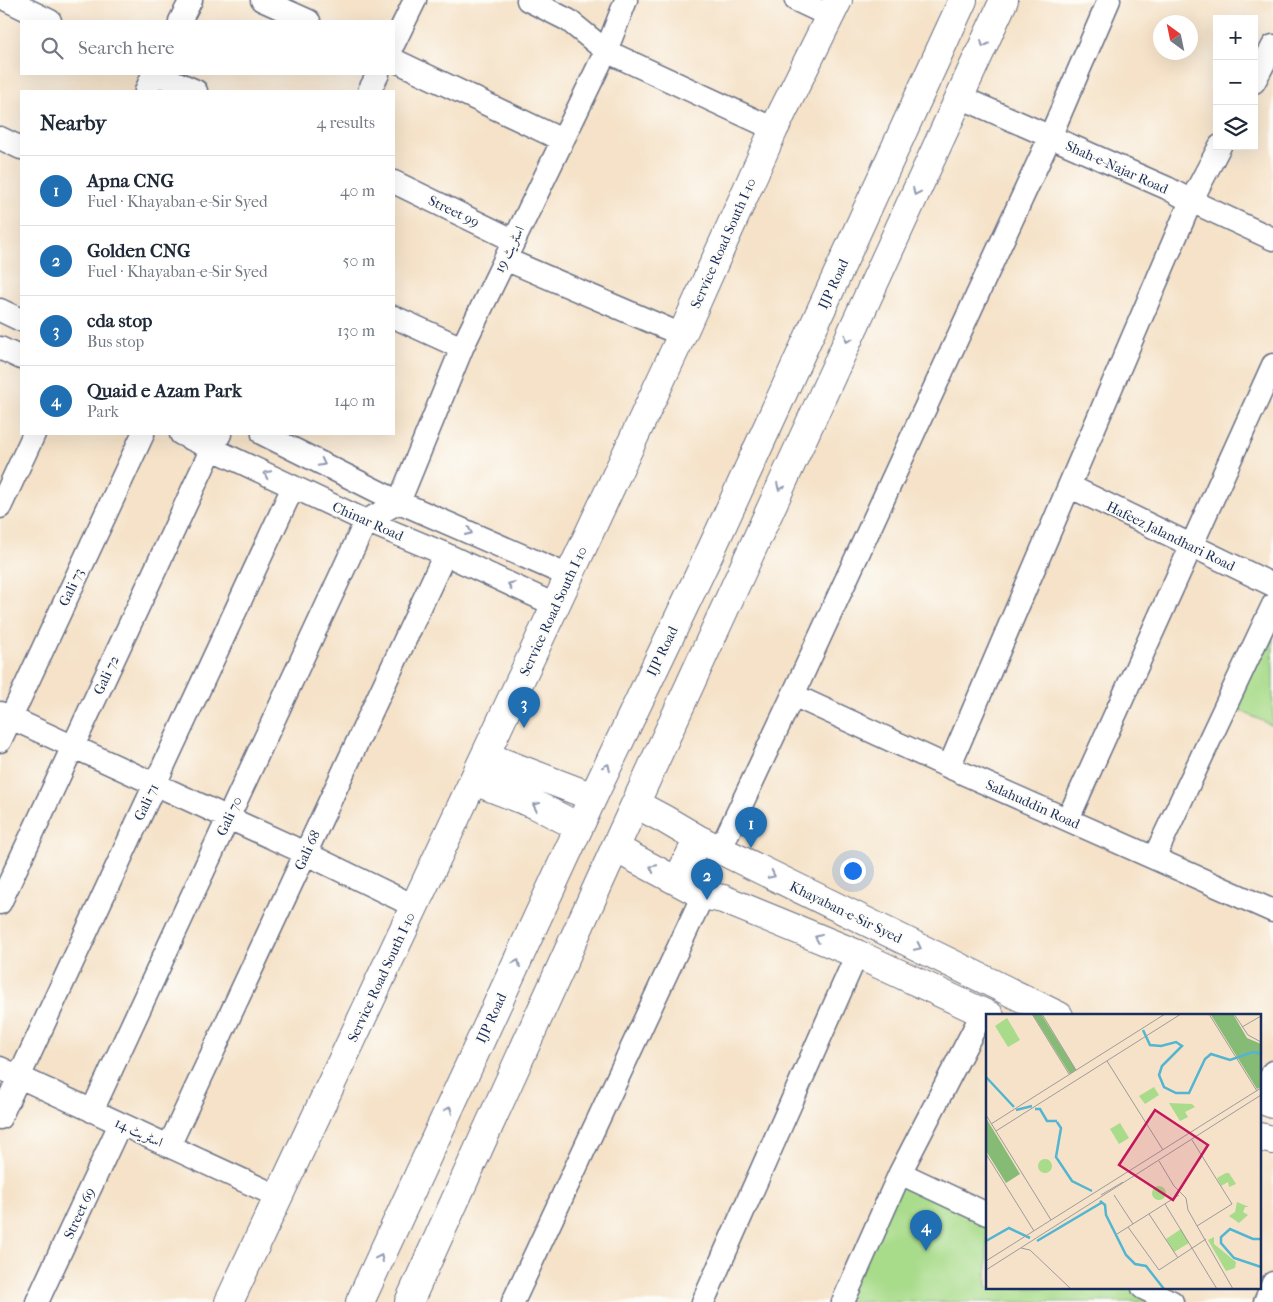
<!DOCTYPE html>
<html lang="en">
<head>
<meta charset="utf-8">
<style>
  :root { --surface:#fff; --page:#f6f6f7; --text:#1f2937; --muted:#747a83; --line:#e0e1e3; --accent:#1f6fb2 }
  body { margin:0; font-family:"IM FELL French Canon",Amiri,serif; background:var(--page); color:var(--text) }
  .controls { position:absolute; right:15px; top:15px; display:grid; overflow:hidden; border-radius:0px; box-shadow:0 5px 20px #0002 }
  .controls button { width:45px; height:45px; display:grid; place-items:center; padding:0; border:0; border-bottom:1px solid var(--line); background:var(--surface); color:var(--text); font:25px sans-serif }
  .compass { position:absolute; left:1153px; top:15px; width:45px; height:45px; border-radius:50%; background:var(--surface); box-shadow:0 5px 20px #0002; rotate:327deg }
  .you { position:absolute; left:852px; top:870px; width:18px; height:18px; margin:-12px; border:4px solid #fff; border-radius:50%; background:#1a73e8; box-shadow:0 0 0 8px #1a73e833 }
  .badge { display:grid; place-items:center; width:32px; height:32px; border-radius:50%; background:var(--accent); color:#fff; font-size:16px; font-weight:700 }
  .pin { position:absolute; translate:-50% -41px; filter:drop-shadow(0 1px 2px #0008) }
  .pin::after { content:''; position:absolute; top:26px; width:18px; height:15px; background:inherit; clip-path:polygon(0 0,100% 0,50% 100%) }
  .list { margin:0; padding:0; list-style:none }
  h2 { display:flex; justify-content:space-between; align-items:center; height:65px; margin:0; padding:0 20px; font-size:21px }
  h2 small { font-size:16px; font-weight:400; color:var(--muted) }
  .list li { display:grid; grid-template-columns:32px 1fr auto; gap:15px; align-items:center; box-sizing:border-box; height:70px; padding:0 20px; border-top:1px solid var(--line) }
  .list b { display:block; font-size:19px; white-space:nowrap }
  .list p { margin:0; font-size:16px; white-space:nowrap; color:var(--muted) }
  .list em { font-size:16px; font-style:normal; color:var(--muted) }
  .icon { flex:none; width:28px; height:28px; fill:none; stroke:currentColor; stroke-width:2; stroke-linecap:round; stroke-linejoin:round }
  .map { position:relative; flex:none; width:1273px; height:1302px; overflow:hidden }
  .search { position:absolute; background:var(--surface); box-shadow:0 5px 20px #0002; left:20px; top:20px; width:375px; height:55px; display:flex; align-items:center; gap:12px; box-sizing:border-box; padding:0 18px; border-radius:0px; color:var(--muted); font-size:19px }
  .panel { position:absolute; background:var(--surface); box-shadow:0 5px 20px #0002; left:20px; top:90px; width:375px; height:345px; border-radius:0px }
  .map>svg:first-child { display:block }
  .green { fill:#a8db8a; stroke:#628574 }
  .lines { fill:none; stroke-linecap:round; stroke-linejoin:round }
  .minor-casing { stroke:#676e83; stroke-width:25 }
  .major-casing { stroke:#676e83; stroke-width:30 }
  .highway-casing { stroke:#676e83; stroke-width:30 }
  .minor { stroke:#fff; stroke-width:22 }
  .major { stroke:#fff; stroke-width:28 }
  .highway { stroke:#fff; stroke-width:28 }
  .oneway { stroke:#8d97ae }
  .labels { text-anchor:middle; stroke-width:4; stroke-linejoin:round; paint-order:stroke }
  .street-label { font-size:14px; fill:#1b2f5e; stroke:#fdfcf7 }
  .inset-river { fill:none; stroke:#52b5d1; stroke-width:2.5 }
  .inset-road { fill:none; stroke:#9e9a9e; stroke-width:1 }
  .view { fill:#c2185b; fill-opacity:0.15; stroke:#c2185b; stroke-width:2.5 }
  .inset-edge { fill:none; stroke:#1b2f5e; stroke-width:2.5 }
</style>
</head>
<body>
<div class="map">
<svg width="1273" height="1302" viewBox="0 0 1273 1302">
  <rect width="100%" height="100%" fill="#fdfcf7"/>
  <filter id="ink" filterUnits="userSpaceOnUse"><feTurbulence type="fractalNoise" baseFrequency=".02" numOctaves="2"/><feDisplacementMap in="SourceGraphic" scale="10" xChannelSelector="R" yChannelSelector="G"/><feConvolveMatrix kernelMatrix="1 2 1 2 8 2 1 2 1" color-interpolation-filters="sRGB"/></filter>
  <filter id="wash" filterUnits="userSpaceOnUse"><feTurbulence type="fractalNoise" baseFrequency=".0096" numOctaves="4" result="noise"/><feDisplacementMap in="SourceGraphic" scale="20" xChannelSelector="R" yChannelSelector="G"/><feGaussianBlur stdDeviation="1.12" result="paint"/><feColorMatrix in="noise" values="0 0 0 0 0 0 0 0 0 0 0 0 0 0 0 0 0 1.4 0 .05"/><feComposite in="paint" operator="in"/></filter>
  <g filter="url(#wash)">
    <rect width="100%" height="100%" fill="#f5e2c8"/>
    <path class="green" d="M 1273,605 L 1273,726 L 1226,704 Z
      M 900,1173 L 987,1214 L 987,1288 L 1143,1288 L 1149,1302 L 843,1302 Z"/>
  </g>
  <g filter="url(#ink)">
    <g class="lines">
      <g class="minor-casing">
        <path id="minor" d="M 7,0 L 50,21
          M 262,0 L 309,21
          M 528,0 L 568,20 L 606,51 L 774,129
          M 796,0 L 830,16
          M 180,21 L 191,0
          M 394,43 L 415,0
          M 394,60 L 562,140
          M 157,74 L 196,91
          M 1254,82 L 1273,46
          M 146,91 L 153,74
          M 369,91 L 378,74
          M 960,97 L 1167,188 L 1191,201 L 1273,239
          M 0,138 L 21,148
          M 394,182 L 513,240
          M 505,259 L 682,335
          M 0,310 L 21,320
          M 394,317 L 462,348
          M 0,348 L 21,358
          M 181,434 L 366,521 L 445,554 L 555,605
          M 263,434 L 399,502 L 569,576
          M 1069,486 L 1273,585
          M 0,507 L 34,434
          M 793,695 L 949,767 L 1273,911
          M 0,713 L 305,853 L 414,906
          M 0,741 L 143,434
          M 949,767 L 1191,201 L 1220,146
          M 1068,819 L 1273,365
          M 720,850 L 793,695 L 1050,137 L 1109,0
          M 1154,858 L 1273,605
          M 0,903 L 212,448 L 220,434
          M 0,1068 L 277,1196
          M 1260,1100 L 1273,1072
          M 92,1111 L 366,521 L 399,502 L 462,348 L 606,51 L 626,0
          M 0,1118 L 293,487
          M 169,1146 L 445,554
          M 900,1173 L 987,1214
          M 1143,1288 L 1172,1302
          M 37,1302 L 120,1124
          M 513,1302 L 703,895
          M 703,1302 L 857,954
          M 843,1302 L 900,1173 L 983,1012
          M 1265,1302 L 1273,1283"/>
      </g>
      <g class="major-casing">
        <path id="major" d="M 636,804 L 664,819 L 698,839 L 1059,1016
          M 615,848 L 703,895 L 723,899 L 857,954 L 990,1016
          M 677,881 L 698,839
          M 1259,1099 L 1273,1104
          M 1259,1137 L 1273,1140
          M 229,1302 L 682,335 L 774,129 L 838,0"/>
      </g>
      <g class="highway-casing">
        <path id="highway" d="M 486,756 L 593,797
          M 474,781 L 536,805 L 579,827
          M 360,1302 L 593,797 L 712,548 L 963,0
          M 409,1302 L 615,848 L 1004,0"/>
      </g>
      <use href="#minor" class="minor"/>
      <use href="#major" class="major"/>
      <use href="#highway" class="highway"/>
    </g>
    <defs><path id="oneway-chevron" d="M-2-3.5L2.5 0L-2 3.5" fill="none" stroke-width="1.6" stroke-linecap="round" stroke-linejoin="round" transform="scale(1.25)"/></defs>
    <g class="oneway">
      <use href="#oneway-chevron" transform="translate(984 44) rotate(114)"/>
      <use href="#oneway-chevron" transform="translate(916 192) rotate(115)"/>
      <use href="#oneway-chevron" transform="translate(848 339) rotate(115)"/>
      <use href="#oneway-chevron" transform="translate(322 463) rotate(27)"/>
      <use href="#oneway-chevron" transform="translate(267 474) rotate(-154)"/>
      <use href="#oneway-chevron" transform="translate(780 487) rotate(115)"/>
      <use href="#oneway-chevron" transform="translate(469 532) rotate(24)"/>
      <use href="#oneway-chevron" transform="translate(511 585) rotate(-155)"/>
      <use href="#oneway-chevron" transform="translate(607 767) rotate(-64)"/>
      <use href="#oneway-chevron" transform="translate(536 806) rotate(-156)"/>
      <use href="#oneway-chevron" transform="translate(653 868) rotate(-153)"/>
      <use href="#oneway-chevron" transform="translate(772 875) rotate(26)"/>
      <use href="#oneway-chevron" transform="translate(818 938) rotate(-158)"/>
      <use href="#oneway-chevron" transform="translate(918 947) rotate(26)"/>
      <use href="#oneway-chevron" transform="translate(517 963) rotate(-65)"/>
      <use href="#oneway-chevron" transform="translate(449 1110) rotate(-65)"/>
      <use href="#oneway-chevron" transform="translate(380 1258) rotate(-65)"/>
    </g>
  </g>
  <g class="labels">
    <g class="street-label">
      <text transform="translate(1117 167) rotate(24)" y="5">Shah-e-Najar Road</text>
      <text transform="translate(454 211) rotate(26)" y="5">Street 99</text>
      <text transform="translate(723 243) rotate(-66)" y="5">Service Road South I-10</text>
      <text transform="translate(509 249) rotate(-64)" y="5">اسٹریٹ 19</text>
      <text transform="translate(833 284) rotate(-65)" y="5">IJP Road</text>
      <text transform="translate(368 521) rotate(24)" y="5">Chinar Road</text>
      <text transform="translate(1171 536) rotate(26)" y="5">Hafeez Jalandhari Road</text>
      <text transform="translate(71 587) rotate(-65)" y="5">Gali 73</text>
      <text transform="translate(553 611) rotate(-65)" y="5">Service Road South I-10</text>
      <text transform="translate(662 651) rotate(-64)" y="5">IJP Road</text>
      <text transform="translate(106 675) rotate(-65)" y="5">Gali 72</text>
      <text transform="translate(146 802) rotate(-65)" y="5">Gali 71</text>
      <text transform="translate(1033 804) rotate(24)" y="5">Salahuddin Road</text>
      <text transform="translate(229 816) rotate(-65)" y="5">Gali 70</text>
      <text transform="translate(307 850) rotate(-65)" y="5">Gali 68</text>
      <text transform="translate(846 912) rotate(26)" y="5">Khayaban-e-Sir Syed</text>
      <text transform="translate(381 977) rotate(-65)" y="5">Service Road South I-10</text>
      <text transform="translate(491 1018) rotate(-65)" y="5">IJP Road</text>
      <text transform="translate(139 1132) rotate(25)" y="5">اسٹریٹ 14</text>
      <text transform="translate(79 1213) rotate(-65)" y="5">Street 69</text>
    </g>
  </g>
  <g transform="translate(986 1014)">
    <rect width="275" height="275" fill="#f5e2c8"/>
    <path d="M 21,4 L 34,26 L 22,33 L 9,12 ZM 168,73 L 173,81 L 159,90 L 153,82 ZM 183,89 L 206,90 L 209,93 L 199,98 L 202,103 L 194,107 ZM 134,109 L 143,124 L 133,130 L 124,115 ZM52 152a7 7 0 1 1 14 0a7 7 0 1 1-14 0ZM 240,159 L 243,159 L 250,170 L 243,173 L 242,168 L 235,172 L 231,164 ZM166 179a7 7 0 1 1 14 0a7 7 0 1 1-14 0ZM 251,188 L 263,193 L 259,193 L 257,198 L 262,201 L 253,209 L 243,202 L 249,198 ZM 195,215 L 203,229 L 188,238 L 180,225 ZM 228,223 L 228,230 L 250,248 L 249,254 L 240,257 L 222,226 Z" fill="#a8db8a"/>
    <path d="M 55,0 L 90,56 L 84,60 L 47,1 ZM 247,0 L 261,24 L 275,30 L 275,73 L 271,75 L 225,1 ZM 0,104 L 34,160 L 20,169 L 0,137 Z" fill="#86bb76"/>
    <path class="inset-river" d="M 157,16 L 164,31 L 175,32 L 190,28 L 196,32 L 176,52 L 173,61 L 178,73 L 190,79 L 203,79 L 219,45 L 225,40 L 244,46 L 267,38 L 275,40M 0,63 L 28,93M 49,95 L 54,95 L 61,107 L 71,107M 30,96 L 46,92M 71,108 L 75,114 L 70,143 L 86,167 L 106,177M 114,187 L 119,191 L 120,201 L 140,241 L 149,250 L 160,252 L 178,275M 275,225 L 267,225 L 244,215 L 235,223 L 235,229 L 248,244 L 275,253M 0,227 L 23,214 L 44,224M 51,227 L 115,189"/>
    <path class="inset-road" d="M 46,0 L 83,60M 56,0 L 90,56M 223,0 L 271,77M 248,0 L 262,21 L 275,28M 256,13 L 275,2M 121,47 L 177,136M 0,101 L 65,206 L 275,74M 5,110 L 179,0M 10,117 L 195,0M 206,126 L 246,190 L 211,212M 0,140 L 48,217M 173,147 L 188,172 L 200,184 L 202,196 L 247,275M 115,181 L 137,168M 128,181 L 147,210M 179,190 L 231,275M 163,200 L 192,244M 142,213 L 173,256 L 220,225M 131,220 L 193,181M 35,234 L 44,236 L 85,275M 0,247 L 65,206M 0,256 L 275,81"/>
    <path class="view" d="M 169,96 L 222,131 L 187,186 L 133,151 Z"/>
    <rect width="275" height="275" class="inset-edge"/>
  </g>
</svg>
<div class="controls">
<button>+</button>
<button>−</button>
<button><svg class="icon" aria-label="layers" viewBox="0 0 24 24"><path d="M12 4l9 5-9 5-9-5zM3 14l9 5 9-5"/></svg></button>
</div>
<svg class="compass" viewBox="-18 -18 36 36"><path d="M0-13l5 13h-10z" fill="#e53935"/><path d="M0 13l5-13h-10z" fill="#747a83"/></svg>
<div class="you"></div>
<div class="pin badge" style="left:751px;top:848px">1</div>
<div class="pin badge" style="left:707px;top:900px">2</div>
<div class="pin badge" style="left:524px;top:728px">3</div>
<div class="pin badge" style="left:926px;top:1251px">4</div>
<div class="search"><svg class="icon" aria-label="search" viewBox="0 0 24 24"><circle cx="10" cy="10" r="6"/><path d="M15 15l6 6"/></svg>Search here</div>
<section class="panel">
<h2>Nearby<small>4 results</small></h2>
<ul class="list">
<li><span class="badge">1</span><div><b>Apna CNG</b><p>Fuel · Khayaban-e-Sir Syed</p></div><em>40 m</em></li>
<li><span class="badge">2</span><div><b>Golden CNG</b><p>Fuel · Khayaban-e-Sir Syed</p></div><em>50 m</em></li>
<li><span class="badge">3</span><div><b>cda stop</b><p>Bus stop</p></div><em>130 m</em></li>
<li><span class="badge">4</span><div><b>Quaid e Azam Park</b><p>Park</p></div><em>140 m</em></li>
</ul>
</section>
</div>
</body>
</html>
